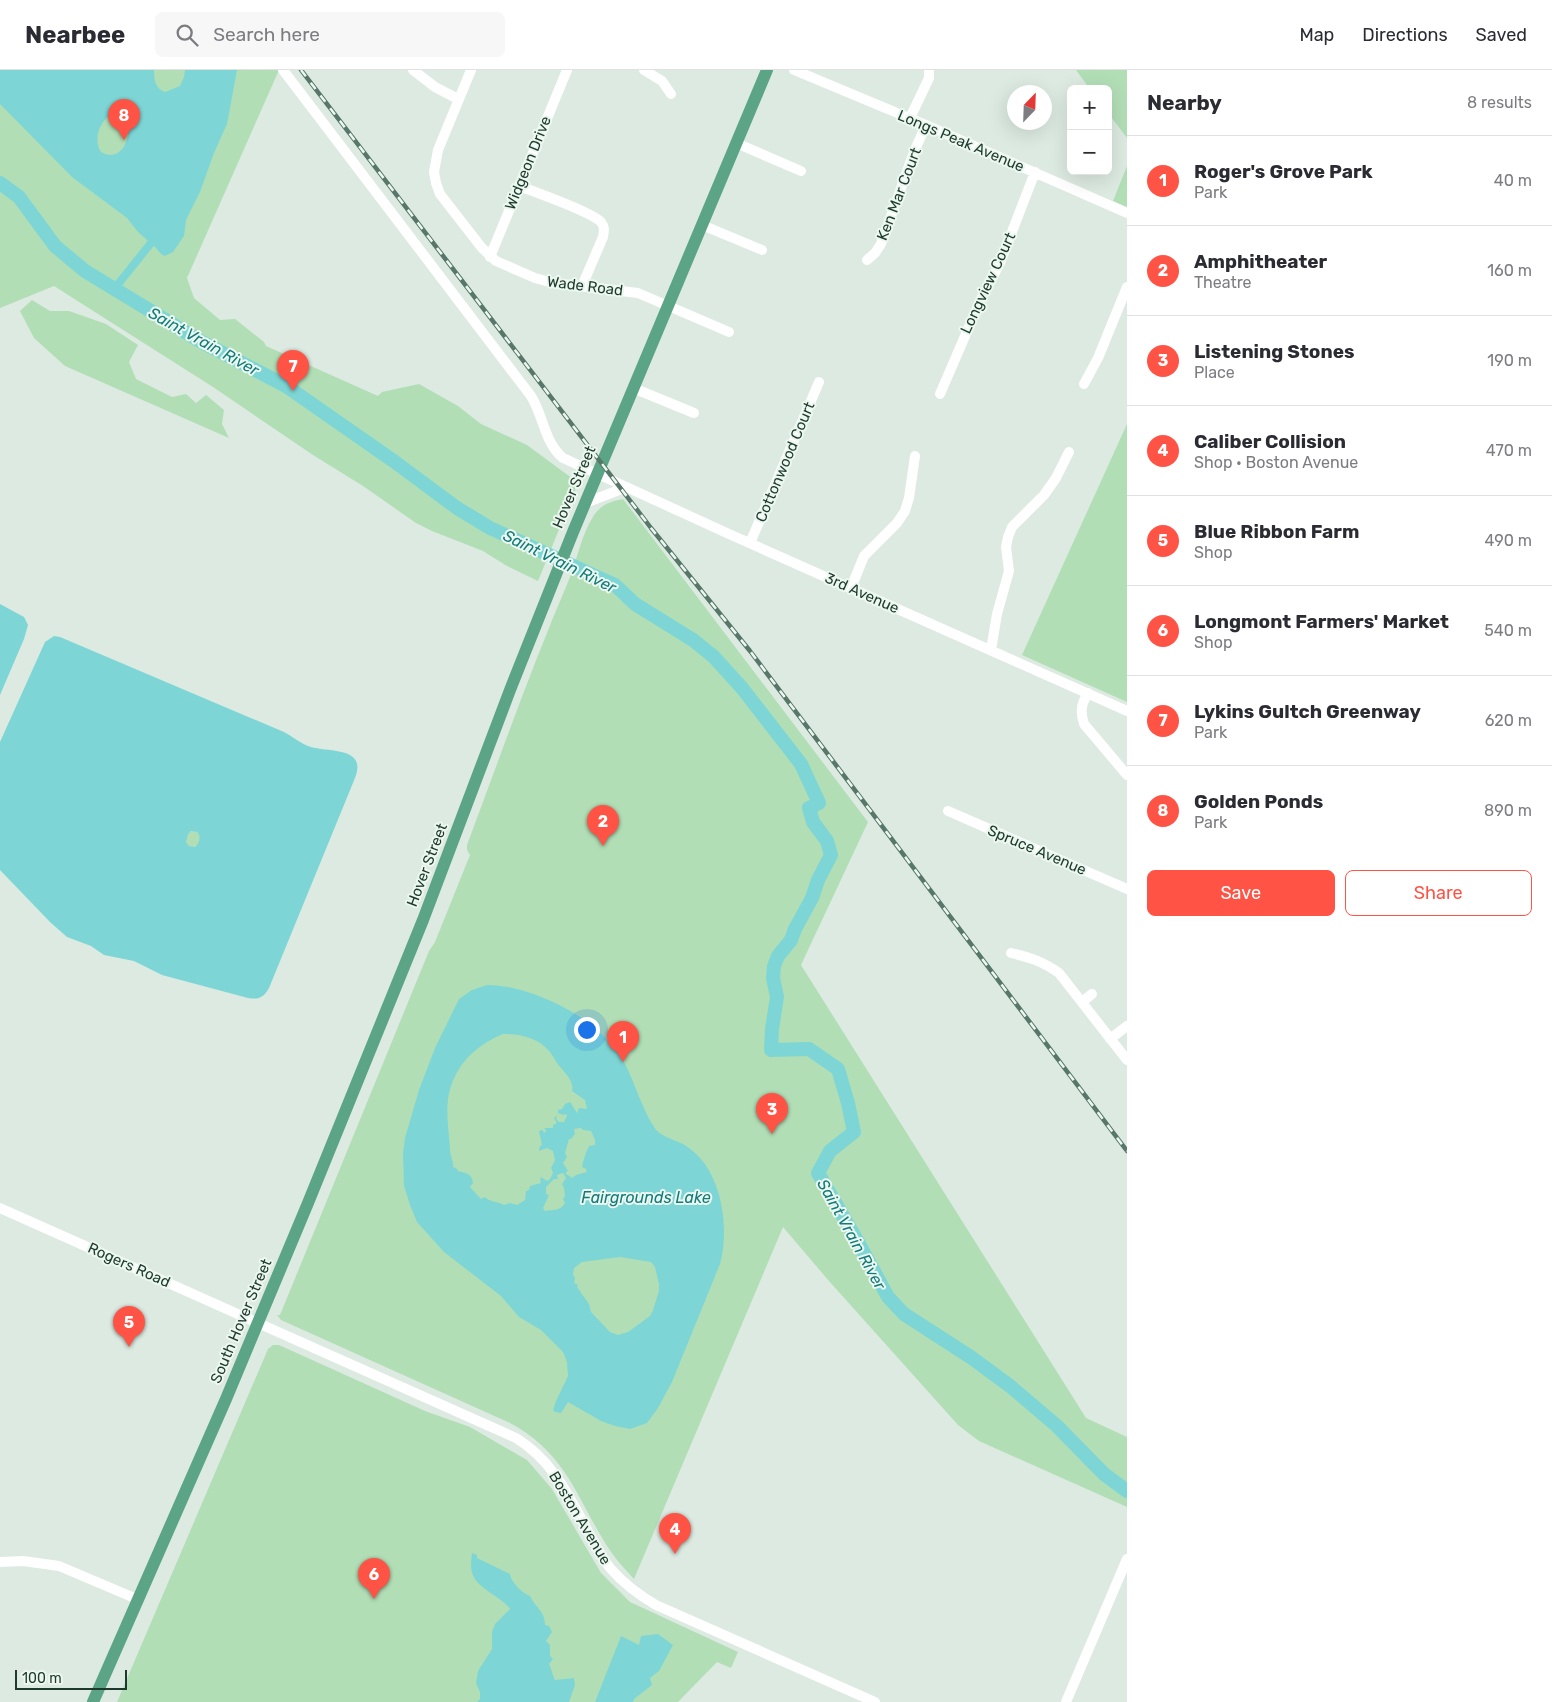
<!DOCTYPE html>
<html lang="en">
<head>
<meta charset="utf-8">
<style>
  :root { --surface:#fff; --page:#f7f7f7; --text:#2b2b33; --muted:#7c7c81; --line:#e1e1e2; --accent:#ff5445 }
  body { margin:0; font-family:Rubik,sans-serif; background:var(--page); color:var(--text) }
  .controls { position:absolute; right:15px; top:15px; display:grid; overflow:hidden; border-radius:8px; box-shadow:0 5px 20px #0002 }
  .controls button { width:45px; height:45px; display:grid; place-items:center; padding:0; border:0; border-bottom:1px solid var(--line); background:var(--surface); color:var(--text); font:25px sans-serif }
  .compass { position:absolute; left:1007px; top:15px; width:45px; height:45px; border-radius:50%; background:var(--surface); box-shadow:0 5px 20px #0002; rotate:23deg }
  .scale { position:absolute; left:15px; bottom:12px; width:112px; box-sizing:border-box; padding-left:5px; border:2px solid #1d3a2d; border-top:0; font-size:14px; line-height:18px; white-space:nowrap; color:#1d3a2d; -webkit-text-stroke:4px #ecf7f0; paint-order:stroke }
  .you { position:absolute; left:586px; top:959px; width:18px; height:18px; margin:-12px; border:4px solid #fff; border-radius:50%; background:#1a73e8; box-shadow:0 0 0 8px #1a73e833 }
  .badge { display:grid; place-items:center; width:32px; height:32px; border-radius:50%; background:var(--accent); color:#fff; font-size:16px; font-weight:700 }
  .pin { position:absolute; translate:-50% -41px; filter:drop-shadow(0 1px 2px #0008) }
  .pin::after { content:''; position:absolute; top:26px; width:18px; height:15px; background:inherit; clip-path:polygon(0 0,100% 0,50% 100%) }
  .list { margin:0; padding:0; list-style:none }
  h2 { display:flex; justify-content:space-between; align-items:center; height:65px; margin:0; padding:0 20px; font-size:21px }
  h2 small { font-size:16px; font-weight:400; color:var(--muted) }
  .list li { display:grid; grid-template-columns:32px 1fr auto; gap:15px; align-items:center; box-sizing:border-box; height:90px; padding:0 20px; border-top:1px solid var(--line) }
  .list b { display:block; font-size:19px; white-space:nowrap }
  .list p { margin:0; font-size:16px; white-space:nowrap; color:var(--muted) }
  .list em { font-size:16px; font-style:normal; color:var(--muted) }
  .actions { display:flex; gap:10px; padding:15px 20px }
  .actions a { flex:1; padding:11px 0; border:1px solid var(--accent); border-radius:8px; text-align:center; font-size:18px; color:var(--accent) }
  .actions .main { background:var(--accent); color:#fff }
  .icon { flex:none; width:28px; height:28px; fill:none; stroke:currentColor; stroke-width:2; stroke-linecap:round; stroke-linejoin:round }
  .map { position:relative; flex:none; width:1127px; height:1632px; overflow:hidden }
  header { display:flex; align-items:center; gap:30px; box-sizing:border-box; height:70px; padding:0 25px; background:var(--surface); border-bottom:1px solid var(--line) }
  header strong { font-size:24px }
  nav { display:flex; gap:28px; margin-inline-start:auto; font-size:18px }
  .search { width:350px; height:45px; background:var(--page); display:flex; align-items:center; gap:12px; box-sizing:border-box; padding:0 18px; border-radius:8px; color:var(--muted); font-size:19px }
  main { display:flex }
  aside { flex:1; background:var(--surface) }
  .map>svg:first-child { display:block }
  .green { fill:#b2deb6 }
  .water { fill:#7dd6d5; fill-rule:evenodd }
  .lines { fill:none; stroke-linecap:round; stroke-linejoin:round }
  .canal { stroke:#7dd6d5; stroke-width:8 }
  .river { stroke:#7dd6d5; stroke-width:14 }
  .minor { stroke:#fff; stroke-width:10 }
  .major { stroke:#5ca486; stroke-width:12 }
  .rail-casing { stroke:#567769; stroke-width:4.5 }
  .rail { stroke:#ecf7f0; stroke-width:2.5; stroke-dasharray:8; stroke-linecap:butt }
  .labels { text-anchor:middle; stroke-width:4; stroke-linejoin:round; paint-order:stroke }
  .street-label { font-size:15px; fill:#1d3a2d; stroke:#ecf7f0 }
  .water-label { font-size:16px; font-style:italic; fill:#127b7b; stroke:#ecf7f0 }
</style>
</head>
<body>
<header>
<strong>Nearbee</strong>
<div class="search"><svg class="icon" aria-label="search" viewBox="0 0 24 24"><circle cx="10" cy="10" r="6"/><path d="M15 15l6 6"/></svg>Search here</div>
<nav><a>Map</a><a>Directions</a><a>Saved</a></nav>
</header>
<main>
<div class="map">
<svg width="1127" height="1632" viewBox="0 0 1127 1632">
  <rect width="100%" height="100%" fill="#dceae1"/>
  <path class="green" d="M 0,0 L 279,0 L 187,208 L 194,228 L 220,250 L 235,249 L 264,272 L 266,276 L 378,326 L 382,322 L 419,314 L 458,336 L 481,354 L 527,375 L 573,409 L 572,411 L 578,413 L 538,511 L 507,496 L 483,481 L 432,461 L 416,453 L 363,416 L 313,385 L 213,317 L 54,216 L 0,238 Z
    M 1076,0 L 1127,0 L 1127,68 L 1108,43 L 1108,19 L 1090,19 Z
    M 1127,96 L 1127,137 L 1113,131 Z
    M 32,230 L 50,241 L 69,241 L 106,254 L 138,275 L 129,292 L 136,309 L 172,327 L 186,324 L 196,333 L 206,325 L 224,340 L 222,354 L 229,368 L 65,296 L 34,268 L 20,241 Z
    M 1127,354 L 1127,632 L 1022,585 Z
    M 623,429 L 868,752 L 801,895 L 1086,1348 L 1127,1367 L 1127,1437 L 979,1371 L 958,1355 L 829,1211 L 783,1157 L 634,1509 C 626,1500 618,1492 611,1482 C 577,1431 569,1385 510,1353 L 281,1250 L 277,1245 L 280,1245 L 429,881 L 435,872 L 470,785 L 467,780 L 467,775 C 500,687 531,598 568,512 C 577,491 581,465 594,445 C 601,435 611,431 623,429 Z
    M185 769a8 8 0 1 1 16 0a8 8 0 1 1-16 0Z
    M 273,1275 L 279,1275 L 425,1341 L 470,1357 L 527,1390 L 552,1419 L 601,1503 L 630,1532 L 738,1582 L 731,1598 L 717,1592 L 678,1632 L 117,1632 L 268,1279 Z"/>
  <path class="water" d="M 0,0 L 154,0 C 154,9 155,19 165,22 L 180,16 L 184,7 L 185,0 L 237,0 L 227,54 L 214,83 L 200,122 L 186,150 L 184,166 L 173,182 L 165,186 L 161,184 L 155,177 L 138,162 L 127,148 L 72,107 L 0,34 ZM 113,44 L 119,45 L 126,50 C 133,66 122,94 101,82 C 93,70 99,50 113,44 Z
    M 0,534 L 24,547 L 28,555 L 24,569 L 0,625 Z
    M 54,566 L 60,567 L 284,662 C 292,666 300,673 308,676 C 325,683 368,675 355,708 L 269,918 C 264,927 259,930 248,928 L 162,905 L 134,891 L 104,885 L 91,876 L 67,867 L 50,852 L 0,800 L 0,672 L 45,572 ZM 191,761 L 197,762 C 201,766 200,773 195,777 L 189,776 L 186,772 L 188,764 Z
    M 487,915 C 506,915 522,920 539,926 C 575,940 605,960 625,994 C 636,1015 642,1040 656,1060 C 665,1069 679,1070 689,1078 C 722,1101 730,1158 720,1194 L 672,1312 L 658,1338 L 647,1353 L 630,1359 L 615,1356 L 601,1351 L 568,1332 L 561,1343 L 555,1342 L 553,1340 L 556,1331 L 568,1306 L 567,1292 L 563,1282 L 541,1260 L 519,1247 L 501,1226 L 444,1182 L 417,1152 L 410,1135 L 404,1116 L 403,1083 L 405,1068 L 419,1020 L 435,978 L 459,929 L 472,920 ZM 503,964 C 521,964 538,968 550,982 C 554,987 556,993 561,998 C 567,1005 574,1012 572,1021 L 585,1030 L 587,1039 L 579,1038 L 577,1043 L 570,1032 L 565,1034 L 562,1039 L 558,1040 L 558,1043 L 563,1045 L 566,1044 L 567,1046 L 564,1052 L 559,1052 L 556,1049 L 557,1045 L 554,1048 L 557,1053 L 553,1055 L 553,1058 L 544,1058 L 546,1060 L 545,1063 L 542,1060 L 539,1061 L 542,1075 L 540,1076 L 539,1081 L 547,1078 L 553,1081 L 555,1090 L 551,1098 L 553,1103 L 550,1109 L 547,1111 L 541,1107 L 540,1110 L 541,1113 L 530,1116 L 529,1120 L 526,1121 L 525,1130 L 517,1135 L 510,1133 L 504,1135 C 498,1131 491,1133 485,1127 L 481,1129 L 470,1117 L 473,1113 C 472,1103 465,1103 458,1101 L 456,1098 L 453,1097 C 454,1092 450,1086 450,1079 C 449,1063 446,1045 448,1029 C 453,997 474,976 503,964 ZM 581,1058 L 583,1060 L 591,1061 L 595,1070 L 595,1075 L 589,1076 C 586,1082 583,1090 582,1097 L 586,1099 L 587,1102 L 576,1105 L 572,1108 L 565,1103 L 568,1101 L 563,1093 L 567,1087 L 565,1083 L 569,1069 L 571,1069 L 575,1064 L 574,1059 ZM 563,1103 L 566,1108 L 562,1114 L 564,1118 L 565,1126 L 563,1129 L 565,1133 C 560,1142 552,1139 545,1141 L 543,1138 L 549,1125 L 546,1124 L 546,1117 L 554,1109 L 558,1109 L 557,1105 ZM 620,1187 L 651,1192 L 655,1197 L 659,1214 L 659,1221 L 653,1240 L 650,1246 L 628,1262 L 618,1265 L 610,1262 L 591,1242 L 589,1234 L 577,1217 L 578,1215 L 574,1213 L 575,1208 L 573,1205 L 574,1198 L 582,1192 Z
    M 472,1483 L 477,1485 L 477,1488 L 510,1504 C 511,1512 522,1523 530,1526 C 535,1537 545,1541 545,1555 L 549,1556 L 552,1562 L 546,1571 L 550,1575 L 550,1586 L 553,1589 L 549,1594 C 552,1600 552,1604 555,1610 L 574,1608 L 575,1615 L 569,1632 L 477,1632 L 480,1629 L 480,1622 L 476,1613 L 478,1601 L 492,1579 L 492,1562 L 495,1554 L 510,1539 C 507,1534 503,1532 498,1528 C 477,1513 468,1510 472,1483 Z
    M 658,1564 L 673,1575 L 659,1601 L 650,1608 L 652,1615 L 634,1629 L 633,1632 L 595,1632 L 621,1566 L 639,1575 L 641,1566 Z"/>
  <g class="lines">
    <path class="canal" d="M 115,218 L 151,173"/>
    <path class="river" d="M 0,113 L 19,127 L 55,176 L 85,201 L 200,271 L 286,316 L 395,392 L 457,438 L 490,458 L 615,515 L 635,534 L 693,570 L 714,587 L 742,618 L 801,694 L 819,733 L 809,738 L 813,752 L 827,771 L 831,785 L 818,810 L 812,828 L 795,859 L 791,870 L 778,886 L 774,896 L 773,908 L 777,927 L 772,959 L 771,980 L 809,979 L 838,999 L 848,1033 L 854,1062 L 830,1081 L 818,1103 L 858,1172 L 888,1227 L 904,1244 L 972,1288 L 1010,1316 L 1057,1356 L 1104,1404 L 1127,1421"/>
    <path class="minor" d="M 283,0 L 531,326 C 544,347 544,372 563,388 L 729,464 L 1127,641
      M 413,0 L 435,17 L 458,29
      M 471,0 L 438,80 L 434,102 L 436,113 L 440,124 L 482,178 L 496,191 L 535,208 L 553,213 L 638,223 L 729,262
      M 644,0 L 662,11 L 671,24
      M 794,0 L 926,55 L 1127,143
      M 910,48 L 929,8 L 929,0
      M 736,73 L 801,101
      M 519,116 C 535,122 592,142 601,152 C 605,157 604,161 603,167 L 582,216
      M 702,155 L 762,180
      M 490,187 L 567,0
      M 867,190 L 875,183 L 881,174 L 914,82 L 926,55
      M 1084,314 L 1098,288 L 1127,217
      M 633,318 L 694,343
      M 940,324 L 981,229 L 1000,193 L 1035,102
      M 585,433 L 627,417
      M 750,473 L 819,312
      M 851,518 L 864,486 L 897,453 L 905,441 L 909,428 L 915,386
      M 991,580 L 997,544 L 1009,501 L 1006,477 L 1008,467 L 1012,457 L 1044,425 L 1056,408 L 1069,382
      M 1088,623 C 1081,634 1080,642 1084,654 L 1127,705
      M 948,741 L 1127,819
      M 1011,883 C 1031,888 1042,891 1059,903 L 1127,990
      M 1082,932 L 1092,924
      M 1110,969 L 1127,956
      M 0,1138 L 516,1368 C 555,1392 570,1429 591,1467 C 597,1478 603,1490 611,1499 C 624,1514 639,1525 656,1535 L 875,1632
      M 0,1492 L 23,1491 L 59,1496 L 137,1529
      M 1066,1632 L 1127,1489"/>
    <path class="major" d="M 93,1632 L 226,1329 L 308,1133 L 423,850 L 510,620 L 573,462 L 767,0"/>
    <g class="rail-casing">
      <path id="rail" d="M 301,0 L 651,458 L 750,581 L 1127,1081"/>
    </g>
    <use href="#rail" class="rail"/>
  </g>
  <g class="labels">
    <g class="street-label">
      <text transform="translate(961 71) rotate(23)" y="5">Longs Peak Avenue</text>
      <text transform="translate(528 93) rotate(-68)" y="5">Widgeon Drive</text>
      <text transform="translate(899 124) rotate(-69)" y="5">Ken Mar Court</text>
      <text transform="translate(988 213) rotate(-65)" y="5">Longview Court</text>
      <text transform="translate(585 216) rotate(7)" y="5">Wade Road</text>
      <text transform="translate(785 392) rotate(-67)" y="5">Cottonwood Court</text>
      <text transform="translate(574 417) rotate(-67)" y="5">Hover Street</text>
      <text transform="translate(862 523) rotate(24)" y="5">3rd Avenue</text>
      <text transform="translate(1037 780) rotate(23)" y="5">Spruce Avenue</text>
      <text transform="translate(427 795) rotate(-69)" y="5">Hover Street</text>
      <text transform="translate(129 1195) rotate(24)" y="5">Rogers Road</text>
      <text transform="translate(241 1251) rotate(-67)" y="5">South Hover Street</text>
      <text transform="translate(580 1448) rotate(59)" y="5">Boston Avenue</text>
    </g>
    <g class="water-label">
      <text transform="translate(204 271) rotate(29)" y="6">Saint Vrain River</text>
      <text transform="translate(560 491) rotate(26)" y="6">Saint Vrain River</text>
      <text x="646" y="1133">Fairgrounds Lake</text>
      <text transform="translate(852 1164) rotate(61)" y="6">Saint Vrain River</text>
    </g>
  </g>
</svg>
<div class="controls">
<button>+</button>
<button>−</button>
</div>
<svg class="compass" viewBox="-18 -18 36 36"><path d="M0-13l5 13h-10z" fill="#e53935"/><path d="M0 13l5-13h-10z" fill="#7c7c81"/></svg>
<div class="scale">100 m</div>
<div class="you"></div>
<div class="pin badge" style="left:623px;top:992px">1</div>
<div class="pin badge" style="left:603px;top:776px">2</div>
<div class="pin badge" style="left:772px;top:1064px">3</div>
<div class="pin badge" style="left:675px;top:1484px">4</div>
<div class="pin badge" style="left:129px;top:1277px">5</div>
<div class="pin badge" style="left:374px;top:1529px">6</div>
<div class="pin badge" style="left:293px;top:321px">7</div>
<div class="pin badge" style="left:124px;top:70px">8</div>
</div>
<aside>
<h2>Nearby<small>8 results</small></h2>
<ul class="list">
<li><span class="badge">1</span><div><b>Roger's Grove Park</b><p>Park</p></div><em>40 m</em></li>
<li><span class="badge">2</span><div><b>Amphitheater</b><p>Theatre</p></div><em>160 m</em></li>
<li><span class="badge">3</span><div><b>Listening Stones</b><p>Place</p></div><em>190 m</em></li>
<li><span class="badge">4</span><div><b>Caliber Collision</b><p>Shop · Boston Avenue</p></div><em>470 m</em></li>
<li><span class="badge">5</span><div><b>Blue Ribbon Farm</b><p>Shop</p></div><em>490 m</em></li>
<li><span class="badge">6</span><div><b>Longmont Farmers' Market</b><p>Shop</p></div><em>540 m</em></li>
<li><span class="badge">7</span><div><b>Lykins Gultch Greenway</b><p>Park</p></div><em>620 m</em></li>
<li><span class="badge">8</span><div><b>Golden Ponds</b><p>Park</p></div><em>890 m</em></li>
</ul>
<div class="actions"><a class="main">Save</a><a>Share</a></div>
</aside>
</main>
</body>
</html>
